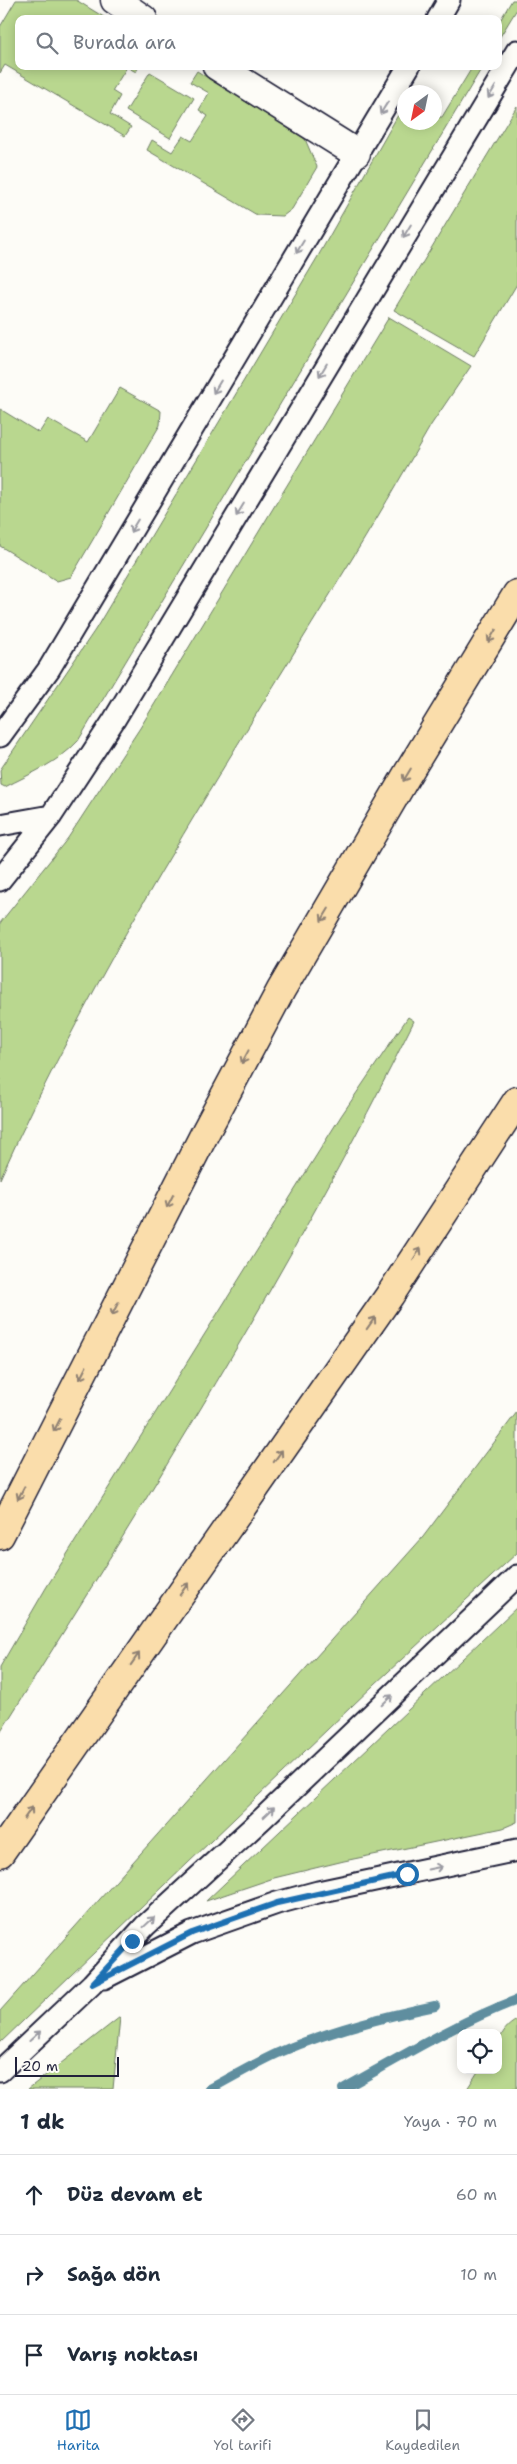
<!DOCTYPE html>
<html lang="tr">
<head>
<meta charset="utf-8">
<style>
  :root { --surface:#fff; --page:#f2f2f3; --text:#1f2937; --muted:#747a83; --line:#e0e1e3; --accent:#1f6fb2 }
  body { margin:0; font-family:"Shantell Sans",sans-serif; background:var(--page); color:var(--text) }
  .controls { position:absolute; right:15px; bottom:15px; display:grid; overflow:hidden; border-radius:10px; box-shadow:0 2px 12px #0003 }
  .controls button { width:45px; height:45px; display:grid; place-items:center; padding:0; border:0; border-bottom:1px solid var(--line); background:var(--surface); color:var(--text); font:25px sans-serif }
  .compass { position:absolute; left:397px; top:85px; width:45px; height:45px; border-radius:50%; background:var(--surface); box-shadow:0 2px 12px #0003; rotate:213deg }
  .scale { position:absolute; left:15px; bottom:12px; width:104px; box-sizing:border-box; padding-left:5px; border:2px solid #22223b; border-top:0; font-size:14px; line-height:18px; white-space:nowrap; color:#22223b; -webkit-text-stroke:4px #fdfcf7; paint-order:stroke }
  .stop { position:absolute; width:15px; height:15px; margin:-11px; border:4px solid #1f6fb2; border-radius:50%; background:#fff }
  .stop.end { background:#1f6fb2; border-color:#fff; box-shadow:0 1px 5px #0008 }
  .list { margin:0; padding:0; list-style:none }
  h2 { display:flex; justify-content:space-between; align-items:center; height:65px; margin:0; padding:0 20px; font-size:21px }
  h2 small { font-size:16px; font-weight:400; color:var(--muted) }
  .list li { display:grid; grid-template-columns:32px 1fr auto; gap:15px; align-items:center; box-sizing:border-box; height:80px; padding:0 20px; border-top:1px solid var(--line) }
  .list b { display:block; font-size:19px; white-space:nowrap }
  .list em { font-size:16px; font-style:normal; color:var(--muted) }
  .icon { flex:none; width:28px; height:28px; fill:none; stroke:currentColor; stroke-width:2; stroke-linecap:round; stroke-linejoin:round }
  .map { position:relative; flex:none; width:517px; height:2089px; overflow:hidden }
  .search { position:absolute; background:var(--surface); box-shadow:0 2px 12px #0003; left:15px; right:15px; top:15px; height:55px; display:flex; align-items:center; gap:12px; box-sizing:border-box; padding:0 18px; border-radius:10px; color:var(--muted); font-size:19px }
  .sheet { height:305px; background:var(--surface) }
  nav { display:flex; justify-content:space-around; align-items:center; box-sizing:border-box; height:70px; border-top:1px solid var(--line); background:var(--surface); font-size:14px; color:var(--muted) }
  nav a { display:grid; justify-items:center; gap:2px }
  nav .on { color:var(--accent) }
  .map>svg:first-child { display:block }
  .green { fill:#b9d78f; stroke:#6e7c65 }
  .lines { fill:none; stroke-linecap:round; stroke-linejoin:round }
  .stream { stroke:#5e8e9f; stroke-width:10 }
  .lane-casing { stroke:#22223b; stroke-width:25 }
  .street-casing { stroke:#22223b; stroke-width:31 }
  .highway-casing { stroke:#22223b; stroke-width:31 }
  .lane { stroke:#fdfcf7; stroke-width:21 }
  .street { stroke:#fdfcf7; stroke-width:28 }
  .highway { stroke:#faddab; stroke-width:28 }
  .oneway { stroke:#9a9aa2 }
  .oneway2 { stroke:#8e8073 }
  .route { stroke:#1f6fb2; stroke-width:6 }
</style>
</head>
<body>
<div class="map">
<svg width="517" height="2089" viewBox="0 0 517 2089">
  <rect width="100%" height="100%" fill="#fdfcf7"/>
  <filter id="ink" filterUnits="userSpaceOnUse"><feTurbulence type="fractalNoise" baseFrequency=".02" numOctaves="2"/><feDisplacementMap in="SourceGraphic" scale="10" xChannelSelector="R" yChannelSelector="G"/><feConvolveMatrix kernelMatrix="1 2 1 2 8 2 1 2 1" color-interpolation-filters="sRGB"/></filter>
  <g filter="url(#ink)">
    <path class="green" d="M 16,0 L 76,0 L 107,19 L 19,19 L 19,66 L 139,66 L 136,72 L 127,67 L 112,91 L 120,96 L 110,114 L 131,127 L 125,136 L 5,65 L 0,73 L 0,27 Z
      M 512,0 L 517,0 L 517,9 L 498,40 L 498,24 Z
      M 473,66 L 483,66 L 78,741 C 59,762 30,774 5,787 L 1,785 L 0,770 L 95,630 L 317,258 L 402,108 L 404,107 L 404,122 L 434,122 L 435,117 L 442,117 Z
      M 197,71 L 305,139 L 317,167 L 292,209 L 283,216 L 257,215 L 147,150 L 152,140 L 172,152 L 183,136 L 192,141 L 208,116 L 199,110 L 209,93 L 190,82 Z
      M 150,72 L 194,98 L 170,138 L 126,111 Z
      M 517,106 L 517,284 L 474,356 L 394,310 Z
      M 389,317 L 471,366 L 431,425 C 402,475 373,526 342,575 C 221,772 95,968 0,1179 L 0,923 L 68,838 L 140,728 Z
      M 120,388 L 161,411 L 160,425 L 71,577 L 57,581 L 0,546 L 0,409 L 39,433 L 48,419 L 88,442 Z
      M 408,1017 L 414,1021 C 293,1267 146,1501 0,1733 L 0,1667 L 46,1588 L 341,1116 Z
      M 517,1412 L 517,1553 L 375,1684 L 0,2043 L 0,2011 L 423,1537 Z
      M 517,1607 L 517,1822 L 503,1828 L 344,1861 L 274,1878 L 206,1901 Z
      M 120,2017 L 113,2089 L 28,2089 Z
      M 517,2020 L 517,2089 L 467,2089 L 479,2070 L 498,2070 C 498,2049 496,2031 517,2020 Z"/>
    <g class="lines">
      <path class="stream" d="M 210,2089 C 232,2077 254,2064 278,2053 C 328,2031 382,2017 435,2006
        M 343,2089 C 399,2058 456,2023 517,2000"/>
      <g class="lane-casing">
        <path id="lane" d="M 438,19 L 449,0
          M 0,736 L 49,669 L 409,66
          M 0,825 L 51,816
          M 0,880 L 51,816 L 114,720 L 517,51
          M 104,1978 L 192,1933 L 277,1903 L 318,1892 L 517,1850
          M 0,2071 L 92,1984 L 145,1926 L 263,1818 L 517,1576"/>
      </g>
      <g class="street-casing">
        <path id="street" d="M 115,0 L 143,19
          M 217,66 L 356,153"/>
      </g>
      <g class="highway-casing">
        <path id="highway" d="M 0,1535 L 206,1131 L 281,990 L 408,773 L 517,594
          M 0,1853 L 390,1295 L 517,1101"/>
      </g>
      <use href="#lane" class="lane"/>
      <use href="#street" class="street"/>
      <use href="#highway" class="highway"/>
    </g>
    <defs><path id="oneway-shaft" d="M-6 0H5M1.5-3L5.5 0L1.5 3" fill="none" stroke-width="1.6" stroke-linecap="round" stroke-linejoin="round" transform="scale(1.25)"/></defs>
    <g class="oneway">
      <use href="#oneway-shaft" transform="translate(492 92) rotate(121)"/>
      <use href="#oneway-shaft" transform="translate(384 108) rotate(122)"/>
      <use href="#oneway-shaft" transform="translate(407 231) rotate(121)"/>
      <use href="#oneway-shaft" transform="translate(300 247) rotate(121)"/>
      <use href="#oneway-shaft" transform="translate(323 370) rotate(121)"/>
      <use href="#oneway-shaft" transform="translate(217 387) rotate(121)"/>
      <use href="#oneway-shaft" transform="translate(240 510) rotate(121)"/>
      <use href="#oneway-shaft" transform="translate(134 526) rotate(121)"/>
      <use href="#oneway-shaft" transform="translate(387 1700) rotate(-44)"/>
      <use href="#oneway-shaft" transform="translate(269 1812) rotate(-44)"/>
      <use href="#oneway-shaft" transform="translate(435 1868) rotate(-12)"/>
      <use href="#oneway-shaft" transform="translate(149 1922) rotate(-43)"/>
      <use href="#oneway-shaft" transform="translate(35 2036) rotate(-42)"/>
    </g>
    <g class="oneway2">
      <use href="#oneway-shaft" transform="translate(492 636) rotate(121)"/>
      <use href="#oneway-shaft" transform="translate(407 775) rotate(121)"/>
      <use href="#oneway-shaft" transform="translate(325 915) rotate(121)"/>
      <use href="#oneway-shaft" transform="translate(245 1057) rotate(118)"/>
      <use href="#oneway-shaft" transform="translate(170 1201) rotate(117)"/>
      <use href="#oneway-shaft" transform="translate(417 1254) rotate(-57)"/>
      <use href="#oneway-shaft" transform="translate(115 1309) rotate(117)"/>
      <use href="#oneway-shaft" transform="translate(371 1323) rotate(-55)"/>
      <use href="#oneway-shaft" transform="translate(83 1373) rotate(117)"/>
      <use href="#oneway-shaft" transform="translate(57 1425) rotate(117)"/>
      <use href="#oneway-shaft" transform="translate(278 1456) rotate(-55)"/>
      <use href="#oneway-shaft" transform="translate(21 1493) rotate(117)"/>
      <use href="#oneway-shaft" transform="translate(184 1589) rotate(-55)"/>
      <use href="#oneway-shaft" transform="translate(135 1659) rotate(-55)"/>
      <use href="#oneway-shaft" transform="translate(28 1813) rotate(-55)"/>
    </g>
  </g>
  <g class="lines" filter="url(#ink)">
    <path class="route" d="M 132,1941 L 92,1984 L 192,1933 L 277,1903 L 407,1874"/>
  </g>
</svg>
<div class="controls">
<button><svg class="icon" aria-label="locate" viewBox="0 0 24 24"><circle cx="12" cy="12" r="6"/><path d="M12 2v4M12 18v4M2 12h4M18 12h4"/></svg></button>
</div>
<svg class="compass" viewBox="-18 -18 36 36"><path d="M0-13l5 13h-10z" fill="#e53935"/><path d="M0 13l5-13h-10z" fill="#747a83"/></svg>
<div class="scale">20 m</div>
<div class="stop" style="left:407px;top:1874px"></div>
<div class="stop end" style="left:132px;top:1941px"></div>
<div class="search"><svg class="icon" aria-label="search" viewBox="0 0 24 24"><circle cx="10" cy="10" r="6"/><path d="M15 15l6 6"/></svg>Burada ara</div>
</div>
<section class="sheet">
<h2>1 dk<small>Yaya · 70 m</small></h2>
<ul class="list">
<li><svg class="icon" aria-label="ahead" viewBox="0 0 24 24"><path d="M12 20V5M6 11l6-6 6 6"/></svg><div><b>Düz devam et</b></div><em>60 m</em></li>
<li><svg class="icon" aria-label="right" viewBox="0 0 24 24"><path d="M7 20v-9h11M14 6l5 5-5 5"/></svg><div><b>Sağa dön</b></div><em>10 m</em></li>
<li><svg class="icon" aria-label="arrive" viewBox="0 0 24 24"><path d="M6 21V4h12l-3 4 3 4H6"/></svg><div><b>Varış noktası</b></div></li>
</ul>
</section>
<nav>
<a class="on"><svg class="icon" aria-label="map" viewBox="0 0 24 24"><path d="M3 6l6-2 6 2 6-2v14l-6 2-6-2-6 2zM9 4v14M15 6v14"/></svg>Harita</a>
<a><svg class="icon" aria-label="directions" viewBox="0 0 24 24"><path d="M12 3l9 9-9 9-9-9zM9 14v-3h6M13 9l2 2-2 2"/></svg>Yol tarifi</a>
<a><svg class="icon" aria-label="saved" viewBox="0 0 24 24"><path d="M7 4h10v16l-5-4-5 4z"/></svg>Kaydedilen</a>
</nav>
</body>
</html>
